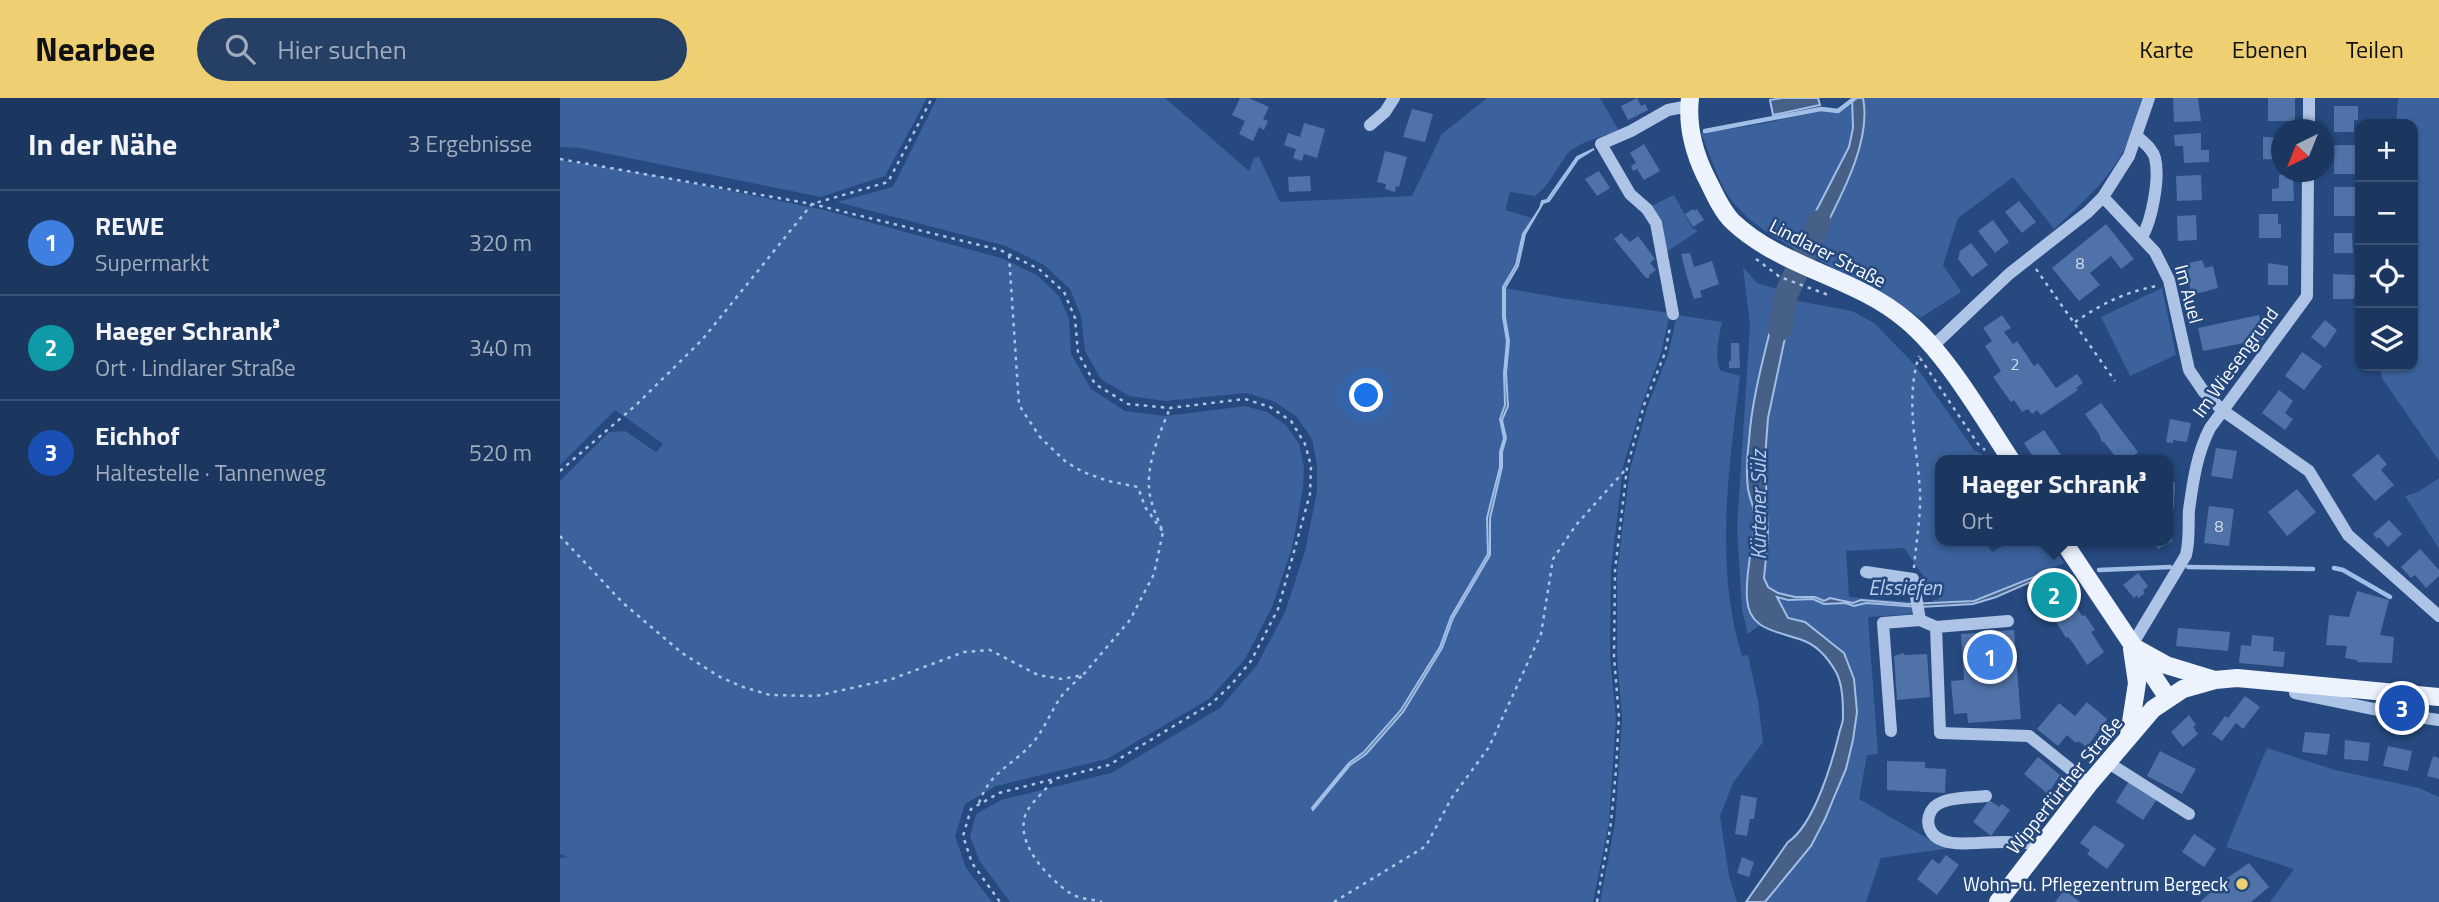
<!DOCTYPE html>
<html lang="de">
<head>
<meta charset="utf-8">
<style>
  :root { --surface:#1c375f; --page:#253f65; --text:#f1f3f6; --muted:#a0acbd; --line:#3a5174; --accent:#eed072 }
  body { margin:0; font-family:"Titillium Web",sans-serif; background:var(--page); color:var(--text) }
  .controls { position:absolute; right:21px; top:21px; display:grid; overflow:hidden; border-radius:14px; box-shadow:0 2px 5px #0004 }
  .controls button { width:63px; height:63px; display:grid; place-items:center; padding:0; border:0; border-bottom:2px solid var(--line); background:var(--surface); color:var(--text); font:35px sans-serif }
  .compass { position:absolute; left:1711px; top:21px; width:63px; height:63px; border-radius:50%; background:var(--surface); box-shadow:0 2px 5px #0004; rotate:223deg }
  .you { position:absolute; left:807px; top:298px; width:24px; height:24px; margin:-18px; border:5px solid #fff; border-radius:50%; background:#1a73e8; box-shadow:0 0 0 10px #1a73e833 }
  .badge { display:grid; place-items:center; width:46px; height:46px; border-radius:50%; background:var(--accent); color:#fff; font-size:23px; font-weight:700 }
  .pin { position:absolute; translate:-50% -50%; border:4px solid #fff; box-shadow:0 2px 7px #0006 }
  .popup { position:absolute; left:1375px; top:357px; width:238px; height:91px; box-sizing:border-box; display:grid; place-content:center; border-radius:14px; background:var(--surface); filter:drop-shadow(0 2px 5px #0005); font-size:23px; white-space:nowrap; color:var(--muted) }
  .popup b { font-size:26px; color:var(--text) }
  .popup::after { content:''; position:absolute; left:50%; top:100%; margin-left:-14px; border:14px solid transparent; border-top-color:var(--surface) }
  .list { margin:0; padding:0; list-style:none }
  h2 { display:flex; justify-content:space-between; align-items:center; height:91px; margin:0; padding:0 28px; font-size:30px }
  h2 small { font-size:23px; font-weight:400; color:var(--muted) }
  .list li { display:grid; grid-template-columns:46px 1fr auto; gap:21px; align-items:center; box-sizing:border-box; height:105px; padding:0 28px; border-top:2px solid var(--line) }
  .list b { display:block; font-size:26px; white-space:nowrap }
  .list p { margin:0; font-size:23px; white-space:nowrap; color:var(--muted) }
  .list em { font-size:23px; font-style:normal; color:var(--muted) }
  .icon { flex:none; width:38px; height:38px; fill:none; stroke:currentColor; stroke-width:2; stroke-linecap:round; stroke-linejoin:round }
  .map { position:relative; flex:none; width:1879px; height:804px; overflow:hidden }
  header { display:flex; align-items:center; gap:42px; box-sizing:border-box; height:98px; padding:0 35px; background:var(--accent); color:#111 }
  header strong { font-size:33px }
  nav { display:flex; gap:38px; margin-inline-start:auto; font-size:24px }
  .search { width:490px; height:63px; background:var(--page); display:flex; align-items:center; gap:18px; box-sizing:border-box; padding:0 24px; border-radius:38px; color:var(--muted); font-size:26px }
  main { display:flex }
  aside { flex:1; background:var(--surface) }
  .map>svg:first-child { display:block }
  .green { fill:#3b629c }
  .water { fill:#476087; stroke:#a1bee6; stroke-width:2 }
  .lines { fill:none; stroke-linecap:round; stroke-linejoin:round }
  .stream { stroke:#a1bee6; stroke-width:4.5 }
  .river { stroke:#476087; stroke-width:24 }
  .building { fill:#4f72a8 }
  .path { stroke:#adc4e6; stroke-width:2.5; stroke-dasharray:3.5 5; stroke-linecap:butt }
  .minor { stroke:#adc4e6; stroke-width:12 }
  .major { stroke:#edf3fd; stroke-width:18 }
  .poi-dot { fill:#eed072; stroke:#26497f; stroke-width:2.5 }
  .labels { text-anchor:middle; stroke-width:5; stroke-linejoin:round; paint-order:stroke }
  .number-label { font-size:16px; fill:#d3dce9 }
  .street-label { font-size:19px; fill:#fff; stroke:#26497f }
  .poi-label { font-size:19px; fill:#fff; stroke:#26497f; text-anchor:end }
  .water-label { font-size:21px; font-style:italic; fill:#b8ceed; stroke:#26497f }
</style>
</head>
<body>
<header>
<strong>Nearbee</strong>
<div class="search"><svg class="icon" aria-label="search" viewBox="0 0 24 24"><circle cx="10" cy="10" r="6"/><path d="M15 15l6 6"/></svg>Hier suchen</div>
<nav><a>Karte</a><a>Ebenen</a><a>Teilen</a></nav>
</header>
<main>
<aside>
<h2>In der Nähe<small>3 Ergebnisse</small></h2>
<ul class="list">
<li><span class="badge" style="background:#3f7fe0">1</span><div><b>REWE</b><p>Supermarkt</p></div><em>320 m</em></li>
<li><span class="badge" style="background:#0f9aa8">2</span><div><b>Haeger Schrank³</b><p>Ort · Lindlarer Straße</p></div><em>340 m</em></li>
<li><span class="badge" style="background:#1a4fb4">3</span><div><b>Eichhof</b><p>Haltestelle · Tannenweg</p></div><em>520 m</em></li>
</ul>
</aside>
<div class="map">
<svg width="1879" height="804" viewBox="0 0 1879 804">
  <rect width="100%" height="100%" fill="#26497f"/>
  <path class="green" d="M 0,0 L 367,0 L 325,78 L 261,99 L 20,50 L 0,49 Z
    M 377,0 L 605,0 L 689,73 L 694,60 L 699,59 L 720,104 L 852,98 L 882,36 L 927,0 L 1040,0 L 1059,33 C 1041,39 1016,44 1005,59 C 995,73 989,88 975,98 L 950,94 L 945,112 L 972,120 L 963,136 L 956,167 L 943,189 L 943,219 L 947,243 L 944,275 L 945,308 L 940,321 L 944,340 L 940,354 L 940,369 L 927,420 L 928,456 L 891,519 L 880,549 L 841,612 L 804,654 L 788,665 L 753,711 L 790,667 L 806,655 L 843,614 L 882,551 L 893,520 L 930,457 L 930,420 L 942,369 L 942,354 L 946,340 L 942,321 L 948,308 L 946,275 L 949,243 L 945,219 L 945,190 L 1001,200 L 1110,215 L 1101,255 L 1082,306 L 1063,369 L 1051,473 L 1050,559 L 1056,621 L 1049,725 L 1033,804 L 450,804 L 419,762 L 410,738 L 416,716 L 441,702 L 551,675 L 660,610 L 697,567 L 725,514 L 745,453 L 757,393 L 757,367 L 752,341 L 736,318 L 713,303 L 686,295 L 605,303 L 569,298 L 541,281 L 525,253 L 521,218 L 510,191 L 484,167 L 446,148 L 277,104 L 333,89 Z
    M 1303,0 L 1582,0 C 1569,63 1539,90 1494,131 L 1453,79 L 1398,120 L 1383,167 L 1401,194 L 1360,220 L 1336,203 L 1251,158 C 1272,113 1313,51 1303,0 Z
    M 1838,0 L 1879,0 L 1879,363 L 1822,280 L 1819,268 L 1853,268 L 1853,26 L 1836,26 Z
    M 1293,7 L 1293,30 L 1289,49 L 1236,152 C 1208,136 1177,117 1162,87 C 1154,70 1148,52 1141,35 L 1190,28 Z
    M 0,62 L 93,77 L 264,112 L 441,160 L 477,177 L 499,198 L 509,221 L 511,256 L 531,291 L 565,313 L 606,318 L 685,308 L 707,314 L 726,327 L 739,346 L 744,369 L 743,391 L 732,450 L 712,509 L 685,561 L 649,601 L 547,661 L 436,688 L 405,706 L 395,738 L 406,770 L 432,804 L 0,804 L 0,760 L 8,759 L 0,756 L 0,383 L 49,334 L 65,333 L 96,354 L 103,346 L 55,312 L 0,367 Z
    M 1114,97 L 1132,130 L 1138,133 L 1105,155 L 1089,109 Z
    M 1183,169 L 1197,185 L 1220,192 L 1192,318 L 1189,344 L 1189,393 L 1195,418 L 1193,446 L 1187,469 L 1196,524 L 1200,527 L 1188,536 L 1182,512 L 1177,430 L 1190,227 Z
    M 1602,190 L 1616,257 L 1570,278 L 1541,219 Z
    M 1233,202 L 1292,213 L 1314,225 L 1355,267 L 1414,352 L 1433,362 L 1380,362 L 1380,443 L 1424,443 L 1432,454 L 1452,443 L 1479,443 L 1482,446 L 1489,443 L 1504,465 L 1436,496 L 1414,503 L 1373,506 L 1373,502 L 1379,501 L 1344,450 L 1286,453 L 1289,499 L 1350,504 L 1351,506 L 1333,504 L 1293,505 L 1270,500 L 1264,503 L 1255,499 L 1235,499 L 1218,495 L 1208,489 L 1204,480 L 1208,439 L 1205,360 L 1208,320 Z
    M 1117,217 L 1162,224 C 1159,240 1154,256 1160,272 L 1180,278 C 1169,370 1154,468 1182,558 L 1188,557 L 1198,603 L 1203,644 L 1173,685 L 1160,718 L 1169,778 L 1177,804 L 1040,804 L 1055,725 L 1062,621 L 1057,559 L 1057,473 L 1070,371 L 1088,307 L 1108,257 Z
    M 1879,380 L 1879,451 L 1845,398 L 1860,393 Z
    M 1217,499 L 1228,502 L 1253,501 L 1294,508 L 1305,505 L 1352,509 L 1353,514 L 1350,516 L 1308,519 L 1318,656 L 1307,657 L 1299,701 L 1372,743 L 1390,750 L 1321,760 L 1306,804 L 1205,804 L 1251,748 L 1275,702 L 1286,671 L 1293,642 L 1284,555 L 1245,524 L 1228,520 Z
    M 1707,650 L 1775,672 L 1859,690 L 1879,699 L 1879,804 L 1710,804 L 1734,771 L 1666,749 Z"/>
  <path class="water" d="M 1222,0 L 1258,0 L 1260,7 L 1213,17 L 1210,2 Z
    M 1292,0 L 1303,0 C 1313,49 1272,113 1251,158 L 1236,152 L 1289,49 L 1293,30 Z
    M 1034,51 L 1018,61 L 989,103 L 983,105 L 965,136 L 958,168 L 945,190 L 945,219 L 949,243 L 946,275 L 948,308 L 942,322 L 946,340 L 942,354 L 942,369 L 930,420 L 930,457 L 893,520 L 882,550 L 843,614 L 806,656 L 790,667 L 753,712 L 752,710 L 789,665 L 804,654 L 841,612 L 880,549 L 891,519 L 928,456 L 927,420 L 940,369 L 940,354 L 944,340 L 940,321 L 945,307 L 944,275 L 947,243 L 943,219 L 943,189 L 956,167 L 963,136 L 980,110 L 982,103 L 987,102 L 1017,59 Z
    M 1220,192 L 1233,202 L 1208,320 L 1205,360 L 1208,439 L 1204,480 L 1208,489 L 1218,495 L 1235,499 L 1255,499 L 1264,503 L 1270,500 L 1293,505 L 1301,502 L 1348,506 L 1414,503 L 1489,473 L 1489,476 L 1436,499 L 1413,506 L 1360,509 L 1306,505 L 1294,508 L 1285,505 L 1264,506 L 1253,501 L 1228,502 L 1217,499 L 1228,520 L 1245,524 L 1284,555 L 1294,581 L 1297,614 L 1293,642 L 1286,671 L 1265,721 L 1251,748 L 1205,804 L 1186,804 L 1228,744 C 1254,727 1272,665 1279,636 C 1280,630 1283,626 1283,620 C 1283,606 1283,587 1276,574 C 1268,560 1257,547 1242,542 C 1218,533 1189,533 1187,501 C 1185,474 1193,449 1195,422 C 1195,411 1190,402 1188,391 C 1186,376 1187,359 1189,343 C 1192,294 1209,241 1220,192 Z"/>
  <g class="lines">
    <path class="stream" d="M 1145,33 L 1261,11 L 1278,13 L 1295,0
      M 1628,469 L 1753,471
      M 1774,470 L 1783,472 L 1830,499
      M 1539,472 L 1610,469"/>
    <path class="river" d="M 1220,231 L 1226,197 L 1259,124"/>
  </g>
  <path class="building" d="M 680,0 L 689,0 L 709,9 L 703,21 L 708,23 L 704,32 L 699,29 L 693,43 L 679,36 L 685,23 L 672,17 Z
    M 1077,0 L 1081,8 L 1085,6 L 1088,12 L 1068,22 L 1061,8 Z
    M 1613,0 L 1638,0 L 1641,23 L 1614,24 Z
    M 1708,0 L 1735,0 L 1735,23 L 1708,23 Z
    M 1774,8 L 1798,8 L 1798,22 L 1794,22 L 1794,34 L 1774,34 Z
    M 852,11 L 873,16 L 865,44 L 843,39 Z
    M 744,25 L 765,31 L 757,60 L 744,56 L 742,63 L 733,60 L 736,51 L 724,47 L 728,35 L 740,39 Z
    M 1641,35 L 1641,52 L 1649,52 L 1649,64 L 1624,65 L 1623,48 L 1615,48 L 1614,37 Z
    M 1703,39 L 1721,40 L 1721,62 L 1703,61 Z
    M 1084,46 L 1100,73 L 1084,82 L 1077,71 L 1073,73 L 1071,68 L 1076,65 L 1070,55 Z
    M 1774,47 L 1800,47 L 1800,76 L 1774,76 Z
    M 825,53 L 847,59 L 839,89 L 836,88 L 835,94 L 825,91 L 826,86 L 817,84 Z
    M 1039,73 L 1050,90 L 1037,98 L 1025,81 Z
    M 1733,76 L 1734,103 L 1712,103 L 1712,91 L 1719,90 L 1719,77 Z
    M 1641,77 L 1642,102 L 1617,103 L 1616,78 Z
    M 750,78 L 751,93 L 729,94 L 728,79 Z
    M 1774,89 L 1800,89 L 1800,118 L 1774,118 Z
    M 1459,103 L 1476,124 L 1462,135 L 1445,114 Z
    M 1133,111 L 1134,113 L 1137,111 L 1144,122 L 1133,129 L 1125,116 Z
    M 1699,116 L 1718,116 L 1718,126 L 1721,126 L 1721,140 L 1699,140 Z
    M 1636,117 L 1637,142 L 1618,143 L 1617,118 Z
    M 1433,122 L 1449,144 L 1435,155 L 1418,133 Z
    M 1546,126 L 1574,161 L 1561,171 L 1551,158 L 1530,175 L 1540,187 L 1519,203 L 1492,170 Z
    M 1061,135 L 1070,144 L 1078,138 L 1095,161 L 1090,165 L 1096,172 L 1089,177 L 1089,180 L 1086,180 L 1054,141 Z
    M 1774,135 L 1792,135 L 1793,155 L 1774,155 Z
    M 1411,145 L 1428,167 L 1412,179 L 1398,161 L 1400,153 Z
    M 1130,155 L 1134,169 L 1152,163 L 1159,186 L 1140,193 L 1142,199 L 1134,201 L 1127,179 L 1121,156 Z
    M 1642,162 L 1645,170 L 1653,168 L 1658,190 L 1632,197 L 1624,166 Z
    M 1708,165 L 1728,168 L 1728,187 L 1708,187 Z
    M 1773,176 L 1796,177 L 1794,201 L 1773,201 Z
    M 1442,217 L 1451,230 L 1444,234 L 1453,246 L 1457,243 L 1474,268 L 1478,265 L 1496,290 L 1517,276 L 1523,285 L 1516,290 L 1518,292 L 1481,317 L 1477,312 L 1472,316 L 1468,311 L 1462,314 L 1454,302 L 1451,304 L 1433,279 L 1441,273 L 1425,248 L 1432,243 L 1423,230 Z
    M 1699,217 L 1704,241 L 1643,253 L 1638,230 Z
    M 1765,222 L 1777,232 L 1765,250 L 1751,239 Z
    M 1171,245 L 1179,245 L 1180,270 L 1169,270 L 1169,263 L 1171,263 Z
    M 1742,254 L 1762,268 L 1744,292 L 1725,278 Z
    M 1719,292 L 1733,303 L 1725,315 L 1733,321 L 1725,332 L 1702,315 Z
    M 1541,305 L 1578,354 L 1568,362 L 1558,362 L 1544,344 L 1542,344 L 1539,336 L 1525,316 Z
    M 1610,321 L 1631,325 L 1627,344 L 1613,342 L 1613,345 L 1606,344 Z
    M 1484,332 L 1501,357 L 1499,358 L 1502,362 L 1475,362 L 1464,345 Z
    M 1656,350 L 1677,353 L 1672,381 L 1651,378 Z
    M 1818,356 L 1827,366 L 1821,372 L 1834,387 L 1815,403 L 1792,377 Z
    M 1608,384 L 1615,384 L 1614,411 L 1608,410 Z
    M 1737,391 L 1756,414 L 1727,438 L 1708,414 Z
    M 1649,408 L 1674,411 L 1669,448 L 1644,445 Z
    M 1829,422 L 1842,436 L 1828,449 L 1819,439 L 1817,441 L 1813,436 Z
    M 1608,433 L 1613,443 L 1598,451 L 1593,443 L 1608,443 Z
    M 1860,451 L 1879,472 L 1879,478 L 1866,490 L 1855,477 L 1851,480 L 1841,469 Z
    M 1578,475 L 1588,488 L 1583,493 L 1585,495 L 1578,500 L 1577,497 L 1574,500 L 1563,487 Z
    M 1498,480 L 1522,518 L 1525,517 L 1535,532 L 1531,534 L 1544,554 L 1527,567 L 1513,545 L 1508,539 L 1506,540 L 1477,493 Z
    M 1797,493 L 1829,502 L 1820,537 L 1834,539 L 1832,565 L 1797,564 L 1797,562 L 1785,560 L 1787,548 L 1766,547 L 1769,517 L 1789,519 Z
    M 1618,530 L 1670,534 L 1668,553 L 1616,548 Z
    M 1454,532 L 1461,621 L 1408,625 L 1407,615 L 1394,616 L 1391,583 L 1404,582 L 1401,536 Z
    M 1692,537 L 1714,539 L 1713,553 L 1725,554 L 1723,569 L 1679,565 L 1681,547 L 1691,548 Z
    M 1344,555 L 1344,557 L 1367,556 L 1370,599 L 1337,602 L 1334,558 Z
    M 1685,598 L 1700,609 L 1683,631 L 1676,625 L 1662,643 L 1652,636 L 1665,618 L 1668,620 Z
    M 1527,604 L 1547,621 L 1527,649 L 1518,643 L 1516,645 L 1507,637 L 1498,648 L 1477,631 L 1499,605 L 1515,618 Z
    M 1629,617 L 1636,627 L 1633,629 L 1638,636 L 1623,649 L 1611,634 Z
    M 1745,634 L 1770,636 L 1767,657 L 1742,654 Z
    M 1785,642 L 1810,645 L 1808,663 L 1784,661 Z
    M 1828,648 L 1852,653 L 1848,673 L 1823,668 Z
    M 1600,653 L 1636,671 L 1622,696 L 1587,678 Z
    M 1873,658 L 1879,660 L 1879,681 L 1867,678 Z
    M 1478,659 L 1500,677 L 1488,696 L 1464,676 Z
    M 1327,663 L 1365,664 L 1365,670 L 1386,671 L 1385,695 L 1327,692 Z
    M 1569,683 L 1597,701 L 1583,722 L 1556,704 Z
    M 1181,697 L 1197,700 L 1194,721 L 1190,721 L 1187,738 L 1175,736 Z
    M 1429,702 L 1439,709 L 1442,706 L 1450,712 L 1431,738 L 1413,724 Z
    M 1534,727 L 1565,747 L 1547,771 L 1527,756 L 1530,752 L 1520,745 Z
    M 1634,736 L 1656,751 L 1644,769 L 1622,754 Z
    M 1386,757 L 1399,767 L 1377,797 L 1357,781 L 1372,761 L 1379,766 Z
    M 1182,759 L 1194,764 L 1189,779 L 1177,775 Z
    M 1689,765 L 1709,789 L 1691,804 L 1640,804 L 1664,782 Z
    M 1504,792 L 1520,804 L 1495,804 Z"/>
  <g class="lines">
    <path class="path" d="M 0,61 L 252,106 L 440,152 L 479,171 L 504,194 L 515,220 L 518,255 L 535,286 L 568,306 L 610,310 L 685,301 L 710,309 L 731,323 L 745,346 L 751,368 L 750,396 L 718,511 L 691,563 L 671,587 L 652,605 L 549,667 L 439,695 L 411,711 L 403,738 L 412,765 L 440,804
      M 449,157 L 459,307 L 480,339 L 506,364 L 523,374 L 548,383 L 578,389 L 585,409 L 603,434 C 599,424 594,413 591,402 C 583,372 599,337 610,310
      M 1196,161 L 1220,179 L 1271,198
      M 1476,171 L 1555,283
      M 1515,224 C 1543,205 1563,195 1596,188
      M 1360,260 L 1418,346 L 1425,352
      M 0,373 L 76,307 L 142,242 L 252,106 L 328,84 L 372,0
      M 0,438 L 63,505 L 122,555 L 160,579 L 183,589 L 210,597 L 256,598 L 332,581 L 404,554 L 430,552 L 478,577 L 502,581 L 523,577 L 570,522 L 594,476 L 603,434
      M 1354,470 C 1356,444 1361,419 1360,393 C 1357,348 1345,301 1359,258
      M 492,683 C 485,693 473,703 467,713 C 452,743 488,780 510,795 C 518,801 532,801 542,804
      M 419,705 C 431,671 454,668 475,642 C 485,629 491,614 500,600 C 506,592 515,584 523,577
      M 774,804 L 866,748 L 891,701 L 929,649 L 981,536 L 993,461 L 1016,427 L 1067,370
      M 1037,804 L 1051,725 L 1056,672 L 1059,619 L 1054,559 L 1055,472 L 1067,370 L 1084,307 L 1105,255 L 1110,229"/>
    <path class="minor" d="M 810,27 L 825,14 L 834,0
      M 1749,32 L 1749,0
      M 1577,38 C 1584,45 1593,51 1595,60 C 1600,80 1592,122 1582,139
      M 1543,99 L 1595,154 L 1609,182 L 1629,272 L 1644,294 L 1662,312 L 1749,373 L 1788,437 L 1879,518
      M 1113,216 L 1096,125 L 1087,111 L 1070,96 L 1041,46 L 1071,33 L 1108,12 L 1129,8
      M 1373,248 L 1449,176 L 1528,114 L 1543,99 L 1569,58 L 1589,0
      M 1306,474 L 1353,481 L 1360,522
      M 1376,529 L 1448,523
      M 1572,547 L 1626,457 C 1630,441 1628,427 1629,412 C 1633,383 1637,355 1650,330 L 1747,198 L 1748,74
      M 1736,584 L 1735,595 L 1838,616 L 1879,622
      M 1331,633 L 1323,525 L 1360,522 L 1376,529 L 1380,635 L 1469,638 L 1529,686
      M 1547,664 L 1629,716
      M 1426,698 C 1411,700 1379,698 1371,713 C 1364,726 1371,739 1384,743 C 1394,747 1407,745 1417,745 C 1439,744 1460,743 1482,747"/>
    <path class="major" d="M 1130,0 C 1127,26 1134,54 1145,77 C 1153,92 1160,111 1172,123 C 1221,170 1294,178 1346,222 C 1386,255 1422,318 1451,362
      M 1503,443 L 1608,600
      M 1577,551 L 1606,567 L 1655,582
      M 1569,637 L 1577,585 L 1572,551
      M 1438,804 L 1529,686 L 1593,611 L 1623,591 L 1655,582 L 1677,580 L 1879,599"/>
  </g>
  <circle class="poi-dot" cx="1682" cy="786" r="7"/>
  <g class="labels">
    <g class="number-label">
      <text x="1520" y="171">8</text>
      <text x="1455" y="272">2</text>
      <text x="1659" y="434">8</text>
    </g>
    <g class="street-label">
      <text transform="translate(1268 155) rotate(27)" y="7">Lindlarer Straße</text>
      <text transform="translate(1629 196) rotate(75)" y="7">Im Auel</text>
      <text transform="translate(1675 264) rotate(-54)" y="7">Im Wiesengrund</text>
      <text transform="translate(1504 687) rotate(-51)" y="7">Wipperfürther Straße</text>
    </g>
    <g class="poi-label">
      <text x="1668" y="793">Wohn- u. Pflegezentrum Bergeck</text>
    </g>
    <g class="water-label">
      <text transform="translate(1199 407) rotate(-90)" y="7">Kürtener Sülz</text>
      <text x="1345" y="497">Elssiefen</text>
    </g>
  </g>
</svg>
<div class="controls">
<button>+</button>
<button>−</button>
<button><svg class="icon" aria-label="locate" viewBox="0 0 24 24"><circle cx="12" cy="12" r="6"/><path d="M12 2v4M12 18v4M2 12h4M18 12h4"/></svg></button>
<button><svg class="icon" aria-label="layers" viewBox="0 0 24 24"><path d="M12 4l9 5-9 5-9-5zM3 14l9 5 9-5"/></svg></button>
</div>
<svg class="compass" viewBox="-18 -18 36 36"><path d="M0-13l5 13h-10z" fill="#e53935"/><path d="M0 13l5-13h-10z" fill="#a0acbd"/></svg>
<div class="you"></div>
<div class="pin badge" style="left:1430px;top:559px;background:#3f7fe0">1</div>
<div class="pin badge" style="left:1494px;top:497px;background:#0f9aa8">2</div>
<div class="popup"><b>Haeger Schrank³</b>Ort</div>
<div class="pin badge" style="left:1842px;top:610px;background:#1a4fb4">3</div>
</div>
</main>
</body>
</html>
